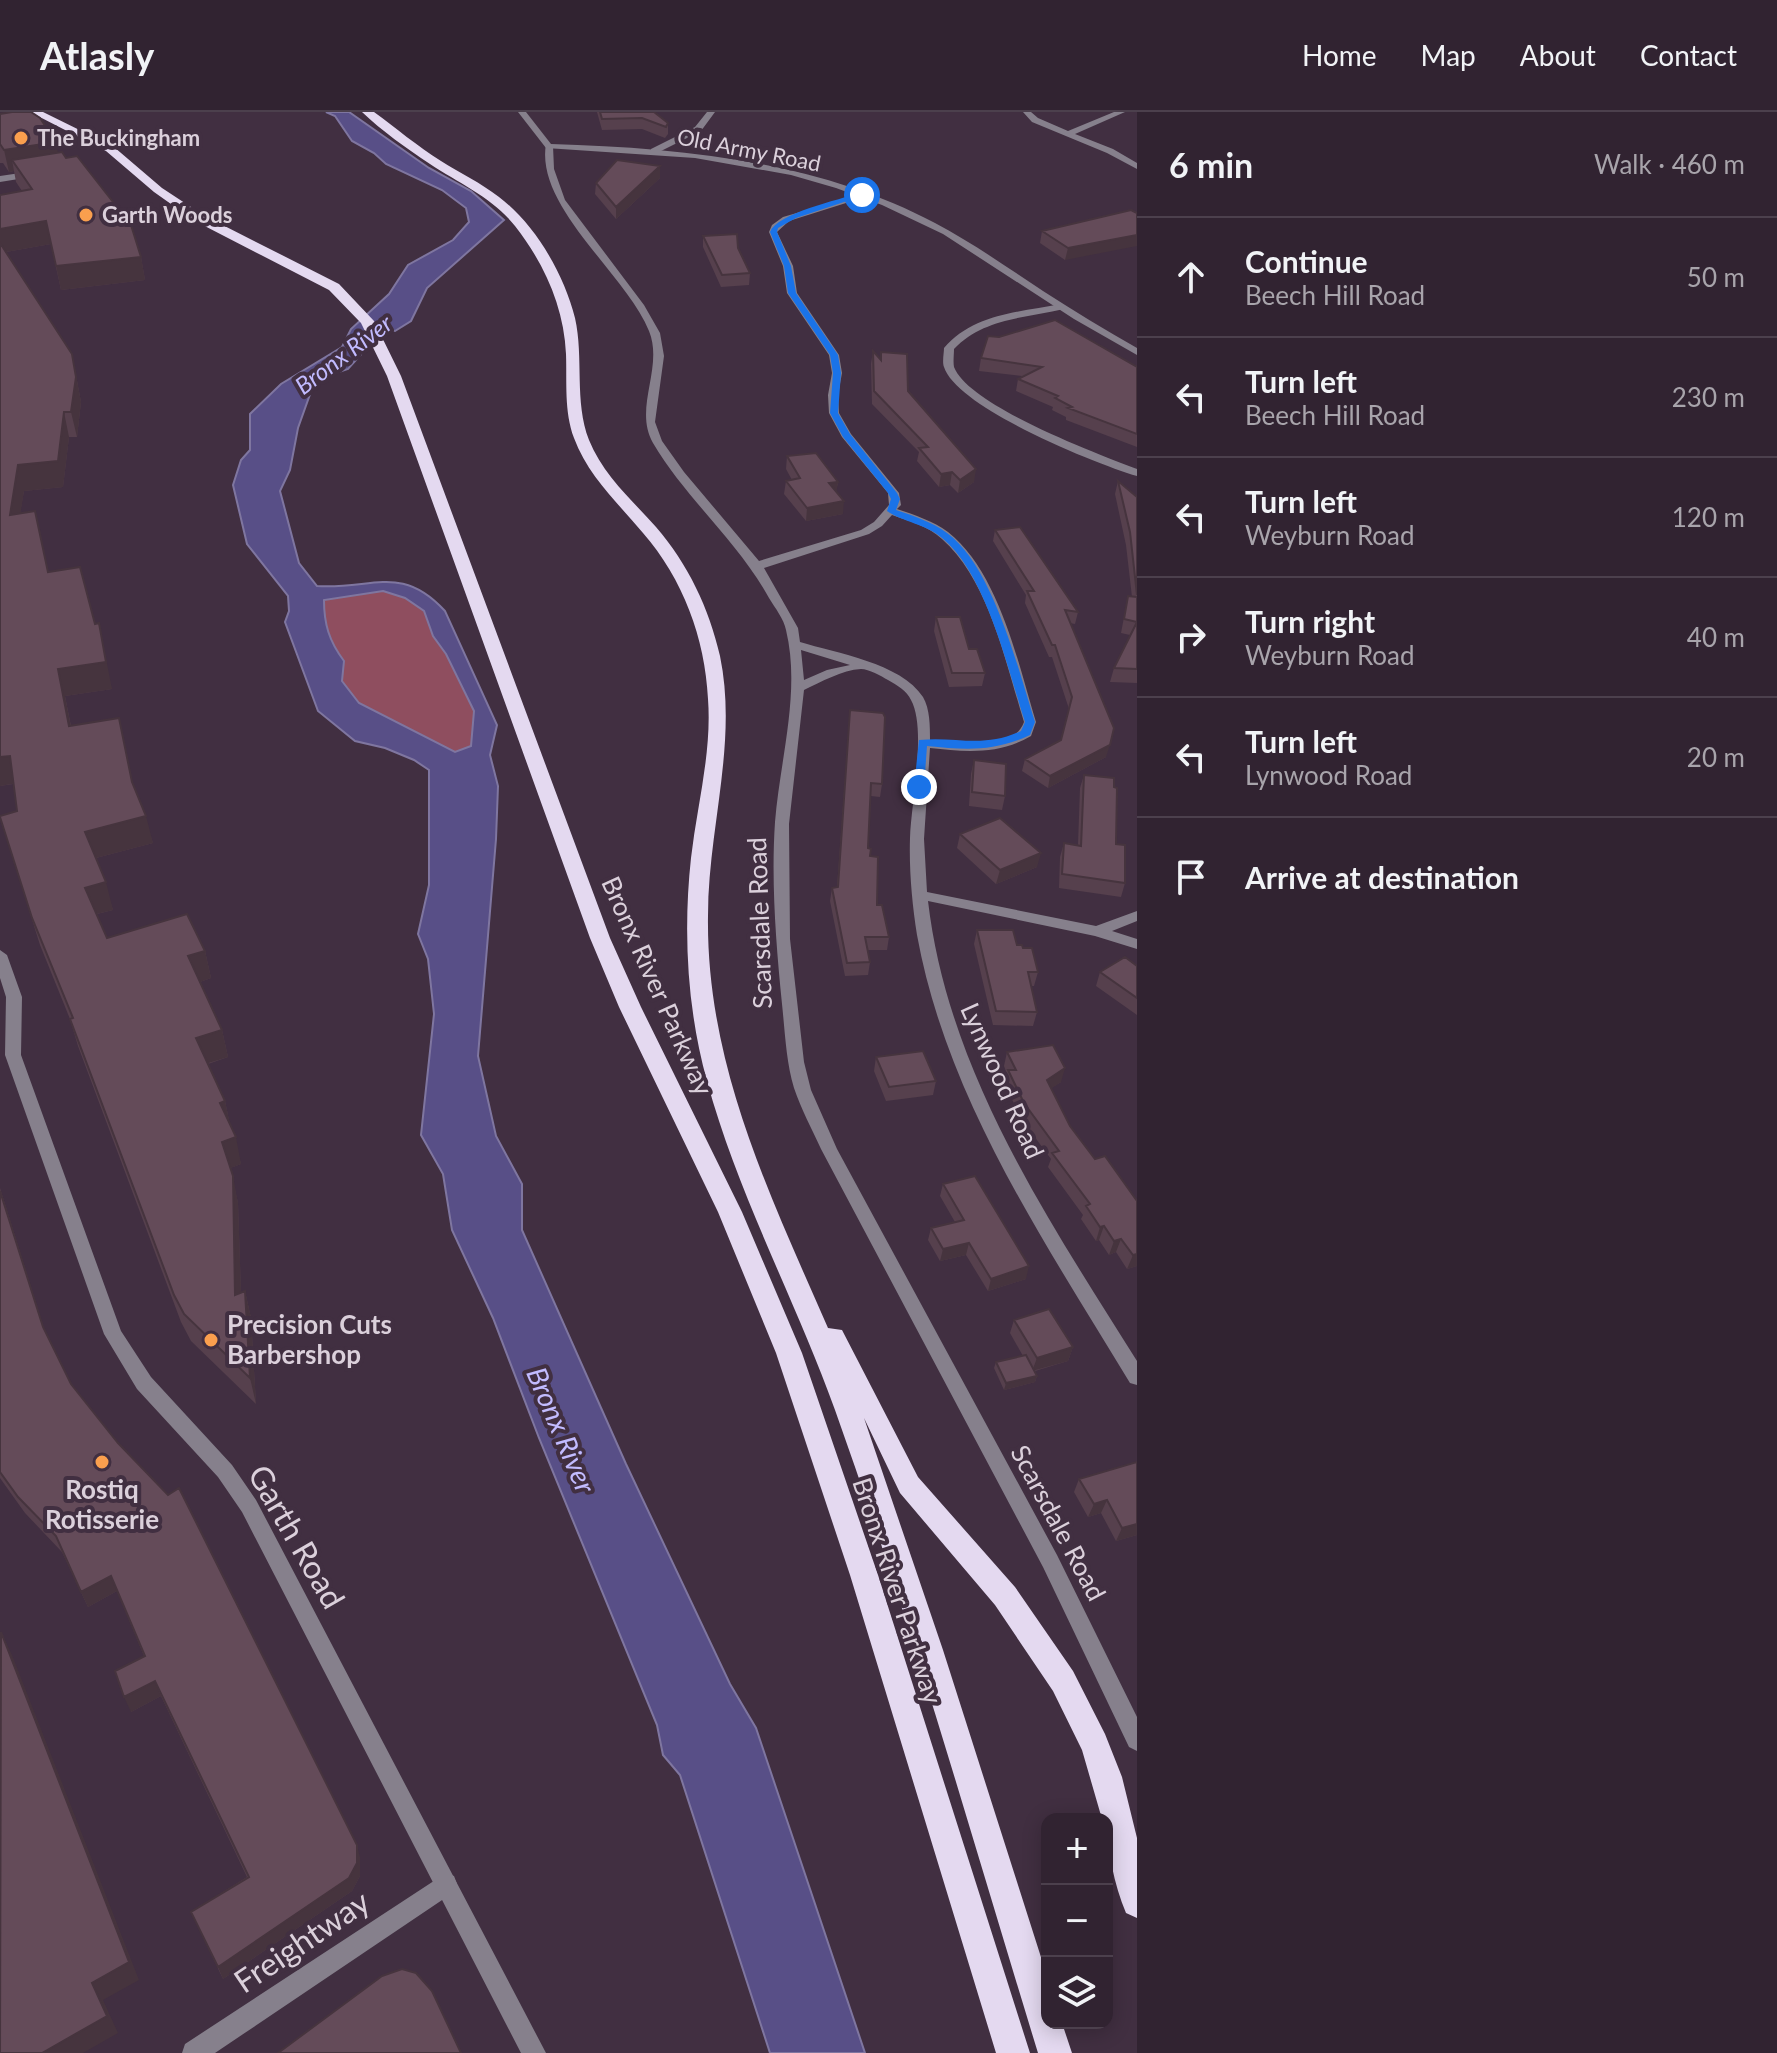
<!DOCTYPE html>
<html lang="en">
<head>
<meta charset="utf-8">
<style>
  :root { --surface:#312331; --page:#392b39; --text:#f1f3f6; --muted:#a8a4ab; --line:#4c404d }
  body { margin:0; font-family:Lato,sans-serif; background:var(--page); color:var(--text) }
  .controls { position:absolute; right:24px; bottom:24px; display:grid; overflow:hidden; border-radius:16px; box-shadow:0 4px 20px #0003 }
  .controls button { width:72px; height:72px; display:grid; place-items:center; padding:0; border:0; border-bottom:2px solid var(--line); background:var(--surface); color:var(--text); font:40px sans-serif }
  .stop { position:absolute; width:24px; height:24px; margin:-18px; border:6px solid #1a73e8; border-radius:50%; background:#fff }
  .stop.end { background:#1a73e8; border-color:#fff; box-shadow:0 2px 8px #0008 }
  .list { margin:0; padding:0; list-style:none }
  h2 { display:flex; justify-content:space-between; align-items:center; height:104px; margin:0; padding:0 32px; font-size:34px }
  h2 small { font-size:26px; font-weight:400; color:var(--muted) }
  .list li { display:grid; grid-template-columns:52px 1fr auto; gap:24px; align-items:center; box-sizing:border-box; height:120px; padding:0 32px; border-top:2px solid var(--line) }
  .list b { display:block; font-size:30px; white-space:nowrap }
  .list p { margin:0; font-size:26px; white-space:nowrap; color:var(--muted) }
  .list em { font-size:26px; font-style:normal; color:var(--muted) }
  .icon { flex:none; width:44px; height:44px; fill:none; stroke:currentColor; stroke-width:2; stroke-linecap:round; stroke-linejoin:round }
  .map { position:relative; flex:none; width:1137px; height:1941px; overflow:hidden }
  header { display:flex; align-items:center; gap:48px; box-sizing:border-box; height:112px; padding:0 40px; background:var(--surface); border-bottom:2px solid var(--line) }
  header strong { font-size:38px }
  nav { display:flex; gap:44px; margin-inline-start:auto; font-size:28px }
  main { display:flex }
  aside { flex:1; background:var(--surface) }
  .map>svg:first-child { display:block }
  .forest { fill:#8f4e5f }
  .water { fill:#584f87; stroke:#7f76a0; stroke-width:2; fill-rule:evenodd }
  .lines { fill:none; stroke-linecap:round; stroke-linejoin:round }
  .minor { fill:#86808c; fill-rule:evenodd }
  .tertiary { fill:#86808c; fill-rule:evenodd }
  .trunk { fill:#e4d9f0; fill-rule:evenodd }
  .wall { fill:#56404d }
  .shaded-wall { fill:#46343e }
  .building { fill:#644b59; stroke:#46343e; stroke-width:2 }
  .route { fill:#1a73e8 }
  .poi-dot { fill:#fa9f4e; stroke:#412f41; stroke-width:3 }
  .labels { text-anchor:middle; stroke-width:8; stroke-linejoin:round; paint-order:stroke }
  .far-poi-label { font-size:22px; font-weight:bold; fill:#dbd0db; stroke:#412f41; text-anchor:start }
  .far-street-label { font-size:22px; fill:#dbd0db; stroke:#412f41 }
  .far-water-label { font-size:24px; font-style:italic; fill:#c2bbff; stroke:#412f41 }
  .street-label { font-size:26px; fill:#dbd0db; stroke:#412f41 }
  .poi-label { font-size:26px; font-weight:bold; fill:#dbd0db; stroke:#412f41; text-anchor:start }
  .water-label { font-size:28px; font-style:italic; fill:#c2bbff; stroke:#412f41 }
  .near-street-label { font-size:32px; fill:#dbd0db; stroke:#412f41 }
</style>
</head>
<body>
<header>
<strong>Atlasly</strong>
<nav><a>Home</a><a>Map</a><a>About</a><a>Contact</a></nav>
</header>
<main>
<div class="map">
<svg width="1137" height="1941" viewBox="0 0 1137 1941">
  <rect width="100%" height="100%" fill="#412f41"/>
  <path class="forest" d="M 383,479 L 405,486 L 424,499 L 433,524 L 446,542 L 474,599 L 471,634 L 455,640 L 359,591 L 342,569 L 344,549 C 329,530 324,512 324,488 Z"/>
  <path class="water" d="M 326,0 L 349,0 L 429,56 L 471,79 L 504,108 L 427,176 L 411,209 L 395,219 L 383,216 L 363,231 L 365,238 L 348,257 L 327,264 L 313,274 L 298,316 L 290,358 L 280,379 L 299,451 L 317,474 C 372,478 401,451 445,499 L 497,613 L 490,643 L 498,674 L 496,727 L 478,944 L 496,1024 L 522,1072 L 522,1118 L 626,1352 L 730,1572 L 756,1616 L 865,1941 L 770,1941 L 680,1663 L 663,1643 L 657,1613 L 539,1326 L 493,1206 L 452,1118 L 443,1062 L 421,1023 L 434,902 L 428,847 L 418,822 L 429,773 L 429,658 L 414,648 L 385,636 L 355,629 L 318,599 L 285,510 L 289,499 L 288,484 L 247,432 L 233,373 L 241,348 L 250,338 L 250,302 L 281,272 L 342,235 L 351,217 L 389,182 L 408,153 L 453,128 L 469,110 L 466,96 L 442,78 L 386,52 L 374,41 L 352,29 L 335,4 ZM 383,479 L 405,486 L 424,499 L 433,524 L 446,542 L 474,599 L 471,634 L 455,640 L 359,591 L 342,569 L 344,549 C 329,529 324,512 324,488 Z"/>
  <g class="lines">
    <path class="minor" d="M 707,0 L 715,0 L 701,19 L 657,41 L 651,41 L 651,37 L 695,15 Z
      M 1023,0 L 1031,0 L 1038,6 L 1068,19 L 1114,0 L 1125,0 L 1075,22 L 1113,37 L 1137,51 L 1137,57 L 1107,41 L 1032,10 Z
      M 546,32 L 553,34 L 554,57 L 565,88 L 644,193 L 660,221 L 664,244 L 655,310 L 662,329 L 684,360 L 759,449 L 861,418 L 874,410 L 889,393 L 888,381 L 842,325 L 829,301 L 828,283 L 832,261 L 829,243 L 787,181 L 783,154 L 769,120 L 772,113 L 783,105 L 865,81 L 865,85 L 789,109 L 777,120 L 793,154 L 797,181 L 839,243 L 842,261 L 838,283 L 839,301 L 851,322 L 899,381 L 901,393 L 897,397 C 915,403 933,409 948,420 C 999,460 1018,551 1036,610 L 1031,624 C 999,643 965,640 930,636 L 924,727 L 927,780 L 1096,814 L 1137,799 L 1137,809 L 1112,819 L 1137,827 L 1137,837 L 1095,824 L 928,789 C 948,960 1048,1107 1137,1249 L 1137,1273 L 1130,1271 C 1045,1130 947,988 917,823 C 912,791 909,758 910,726 C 911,691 927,617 911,588 C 907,579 897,573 888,568 C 881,564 869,557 861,557 C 842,558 821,570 804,578 L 789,712 L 790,827 L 804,950 L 811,978 L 837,1037 L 1057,1443 L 1137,1605 L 1137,1639 L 1129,1635 L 1043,1455 L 821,1037 C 812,1017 801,997 794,976 C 786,949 785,920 782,892 C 776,832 771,770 775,710 C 780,647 801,580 786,518 C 784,507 775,496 769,486 C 737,428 686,387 653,331 C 633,296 664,256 649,219 C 626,162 535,95 546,32 ZM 892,403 C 909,409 928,414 942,427 C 989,468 1006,552 1024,610 C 1012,642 956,631 930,628 C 930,614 930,597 923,585 C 901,551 836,541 800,530 L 798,516 L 764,456 L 869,422 L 882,414 ZM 801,538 L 850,553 L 827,558 L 804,568 Z
      M 34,59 L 38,62 L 37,64 L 0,70 L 0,64 Z
      M 1061,192 L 1066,195 L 1064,197 C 1026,206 983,206 954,237 C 954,242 953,250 954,255 C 969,294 1098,342 1137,357 L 1137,364 C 1096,352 957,296 944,255 C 942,250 944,241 944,236 C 973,202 1020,200 1061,192 Z
      M 446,1761 L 454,1764 L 457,1772 L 454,1780 L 215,1941 L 182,1941 L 185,1932 Z"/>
    <path class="tertiary" d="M 518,0 L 526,0 L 551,32 C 682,36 818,49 935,111 C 973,131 1008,156 1043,179 C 1074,199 1105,218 1137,236 L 1137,243 L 1074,207 L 943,122 L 882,93 L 836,76 L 791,63 L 695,46 L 546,36 Z
      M 0,838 L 7,843 L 22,885 L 21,943 L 121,1219 L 151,1265 L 232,1353 L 256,1388 L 546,1941 L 521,1941 L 242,1400 L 218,1365 L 137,1277 L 104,1222 L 5,943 L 6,885 L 0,866 Z"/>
    <path class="trunk" d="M 30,0 L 43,0 L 114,35 L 162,76 L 203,103 L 339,172 L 374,209 L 401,264 L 610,826 L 641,895 L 742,1100 L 802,1241 L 878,1463 L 1030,1941 L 996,1941 L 850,1463 L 776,1241 L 718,1100 L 619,895 L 590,826 L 387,264 L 361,211 L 329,178 L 195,109 L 154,80 L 106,39 Z
      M 362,0 L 374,0 C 396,16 417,34 441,49 C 460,61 481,71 499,85 C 535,112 564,162 575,206 C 584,246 574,289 589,328 C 603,363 632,388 656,415 C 688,452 709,496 720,544 C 738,631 708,716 708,804 C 706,953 770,1083 828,1216 L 842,1218 L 918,1365 L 1015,1475 L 1073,1559 L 1105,1622 L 1122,1665 L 1137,1726 L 1137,1806 L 1126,1801 C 1114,1772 1107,1738 1107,1707 L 1102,1707 L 1082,1638 L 1053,1579 L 995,1493 L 900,1381 L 864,1306 L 943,1538 L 1047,1864 L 1047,1911 L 1062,1911 L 1072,1941 L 1038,1941 C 972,1726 911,1510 835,1298 C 795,1187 738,1083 707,969 C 687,897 683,820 691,746 C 697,693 712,641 708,587 C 705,526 683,467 643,421 C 618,391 588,364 574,326 C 564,299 567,270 566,242 C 564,195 544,151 515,114 C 492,85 460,72 430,52 C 406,36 382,19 362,0 Z"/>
  </g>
  <path class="wall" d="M 597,0 L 654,0 L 668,11 L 668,22 L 665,26 L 642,17 L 602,18 Z
    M 0,2 L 58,41 L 141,145 L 145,168 L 61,178 L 51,132 L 6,140 L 72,242 L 81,290 L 77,325 L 69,325 L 63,375 L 24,379 L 20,401 L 35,399 L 48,460 L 112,577 L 65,584 L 71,614 L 133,673 L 153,731 L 96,746 L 113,798 L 97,802 L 107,826 L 205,839 L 211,866 L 200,870 L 222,918 L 228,945 L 208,952 L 225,989 L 230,1013 L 241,1052 L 230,1056 L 238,1091 L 241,1181 L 245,1179 L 251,1206 L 256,1292 L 191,1229 L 181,1210 L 78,934 L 70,907 L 40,833 L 8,731 L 17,699 L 13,672 L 0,674 L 0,83 L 22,79 L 16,70 L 14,59 L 9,60 L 3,51 L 0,51 Z
    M 660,54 L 660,66 L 616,107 L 595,82 L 596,71 Z
    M 1137,101 L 1065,148 L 1040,131 L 1042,119 Z
    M 703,124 L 750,161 L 749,173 L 721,175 L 703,135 Z
    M 873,239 L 880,247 L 881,240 L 974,370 L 958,381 L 950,373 L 939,375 L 917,349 L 919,340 L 872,292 L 871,252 Z
    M 981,246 L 1137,255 L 1137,335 L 1066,308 L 1066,305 L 1052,298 L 1053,295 L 1016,279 L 1018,267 L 1022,264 L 979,259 Z
    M 787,344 L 838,370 L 836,380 L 843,402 L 806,409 L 784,382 L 786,369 L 792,368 L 786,357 Z
    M 1118,369 L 1137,385 L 1137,571 L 1110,570 L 1114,556 L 1130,523 L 1121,521 L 1128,484 L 1132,485 L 1126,433 L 1115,382 Z
    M 995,418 L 1078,500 L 1075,512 L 1070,511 L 1106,645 L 1048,676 L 1022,659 L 1025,647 L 1061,628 L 1069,597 L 1052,545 L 1049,545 L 1025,491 L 1026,483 L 993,429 Z
    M 936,505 L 969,537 L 985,561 L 982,574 L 949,575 L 934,519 Z
    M 850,598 L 882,672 L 880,685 L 871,684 L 868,736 L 877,793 L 889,825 L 887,838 L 867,838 L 870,850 L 868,863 L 845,864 L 830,789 L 832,776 L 837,775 Z
    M 974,648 L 1005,684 L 1002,698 L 969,694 L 971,662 Z
    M 1084,663 L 1116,732 L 1125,771 L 1121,785 L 1059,776 L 1060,745 L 1064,731 L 1078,733 L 1080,676 Z
    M 960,722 L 1037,755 L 996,772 L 957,736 Z
    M 977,818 L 1023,836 L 1038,860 L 1034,874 L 1031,874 L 1037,900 L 1033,914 L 993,913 L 974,832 Z
    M 1137,854 L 1137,903 L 1096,874 L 1100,860 Z
    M 1007,940 L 1061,970 L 1051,976 L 1070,1014 L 1095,1047 L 1137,1154 L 1127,1157 L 1116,1140 L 1109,1143 L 1099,1128 L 1096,1129 L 1081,1107 L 1083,1103 L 1048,1055 L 1051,1047 L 1020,1005 L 1005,972 L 1007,962 L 1004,954 Z
    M 876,945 L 936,969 L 933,983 L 886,989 L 874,959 Z
    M 943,1072 L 1026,1167 L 988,1179 L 966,1143 L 940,1149 L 928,1128 L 931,1116 L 955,1110 L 940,1084 Z
    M 0,1076 L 45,1220 L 71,1272 L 360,1746 L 360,1764 L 352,1779 L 223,1867 L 191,1800 L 247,1765 L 161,1584 L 131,1600 L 144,1544 L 117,1479 L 88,1495 L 62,1440 L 25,1401 L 0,1366 Z
    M 1014,1208 L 1073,1235 L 1068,1249 L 1035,1259 L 1037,1264 L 1035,1270 L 1004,1278 L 994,1256 L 996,1250 L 1023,1244 L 1010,1221 Z
    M 1137,1350 L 1137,1423 L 1116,1429 L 1101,1401 L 1088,1405 L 1074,1380 L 1079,1367 Z"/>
  <path class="shaded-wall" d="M 56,30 L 60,52 L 12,48 L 14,59 L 9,60 L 4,38 Z
    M 660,54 L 660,66 L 616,107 L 616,95 Z
    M 46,109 L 51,132 L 0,141 L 0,117 Z
    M 1137,123 L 1137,134 L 1065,148 L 1068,136 Z
    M 141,145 L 145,168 L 61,178 L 56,154 Z
    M 72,242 L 81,290 L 77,325 L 71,300 Z
    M 64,300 L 69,325 L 63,375 L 24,379 L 16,429 L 10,403 L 18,353 Z
    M 976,357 L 974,370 L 958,381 L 960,368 Z
    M 952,360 L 950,373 L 939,375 L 941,362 Z
    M 838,370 L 836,383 L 829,371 Z
    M 844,389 L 843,402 L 806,409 L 807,396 Z
    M 99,511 L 112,577 L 65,584 L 76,642 L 69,614 L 58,557 Z
    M 1110,633 L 1106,645 L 1048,676 L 1050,664 Z
    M 10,644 L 17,671 L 0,674 L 0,645 Z
    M 146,704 L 153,731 L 92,747 L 85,720 Z
    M 1041,741 L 1037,755 L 996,772 L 1000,758 Z
    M 106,770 L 113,798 L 92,803 L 85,776 Z
    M 205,839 L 211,866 L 194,872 L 188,844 Z
    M 222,918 L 228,945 L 202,953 L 196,926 Z
    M 1065,956 L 1061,970 L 1043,982 L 1047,968 Z
    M 225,989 L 231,1017 L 220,991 Z
    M 236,1025 L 241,1052 L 228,1057 L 222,1030 Z
    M 233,1064 L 238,1091 L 242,1210 L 235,1183 Z
    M 0,1076 L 49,1232 L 43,1215 Z
    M 1104,1114 L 1099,1128 L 1096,1129 L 1100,1115 Z
    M 1121,1127 L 1116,1140 L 1109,1143 L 1114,1129 Z
    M 969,1131 L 966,1143 L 940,1149 L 943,1137 Z
    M 1137,1142 L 1137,1154 L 1127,1157 L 1133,1143 Z
    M 1029,1154 L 1026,1167 L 988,1179 L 991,1167 Z
    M 245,1179 L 251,1206 L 256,1292 L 250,1266 Z
    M 1073,1235 L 1068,1249 L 1032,1259 L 1037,1246 Z
    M 1037,1264 L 1035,1270 L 1004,1278 L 1006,1271 Z
    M 1107,1388 L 1101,1401 L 1088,1405 L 1094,1392 Z
    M 1137,1412 L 1137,1423 L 1116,1429 L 1122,1416 Z
    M 111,1464 L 117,1479 L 88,1495 L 81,1480 Z
    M 1,1520 L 12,1543 L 139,1868 L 103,1888 L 118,1921 L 83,1941 L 42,1941 L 92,1871 Z
    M 155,1569 L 161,1584 L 131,1600 L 124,1585 Z
    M 357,1733 L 360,1746 L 360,1764 L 352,1779 L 223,1867 L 218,1855 Z"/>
  <path class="building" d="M 12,0 L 31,0 L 40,6 L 56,30 L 4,38 L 0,32 L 0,2 Z
    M 600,0 L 654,0 L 668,11 L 666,15 L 642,6 L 602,7 Z
    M 62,40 L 66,46 L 77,44 L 131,113 L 141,145 L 56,154 L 46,109 L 0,117 L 0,83 L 32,77 L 12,48 Z
    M 617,48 L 660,54 L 616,95 L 596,71 Z
    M 1131,98 L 1137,101 L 1137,123 L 1068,136 L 1042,119 Z
    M 737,122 L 738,136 L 750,161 L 722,163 L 703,124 Z
    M 0,131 L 72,242 L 76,265 L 71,300 L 64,300 L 58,349 L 18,353 L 10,403 L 35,399 L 48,460 L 80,455 L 95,512 L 99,511 L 106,550 L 58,557 L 69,614 L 119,606 L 132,670 L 146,704 L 85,720 L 106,770 L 85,776 L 107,826 L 187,802 L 205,839 L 188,844 L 222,918 L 196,926 L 225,989 L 220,991 L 236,1025 L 222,1030 L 233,1064 L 235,1183 L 245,1179 L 250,1266 L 184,1202 L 174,1183 L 70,907 L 73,906 L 32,806 L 0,705 L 0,704 L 17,699 L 10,644 L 0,645 Z
    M 1055,208 L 1137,255 L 1137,322 L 1068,296 L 1072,295 L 1055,286 L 1058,284 L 1018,267 L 1042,255 L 981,246 L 988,224 L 999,225 Z
    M 873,239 L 881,248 L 881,240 L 907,242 L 908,279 L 976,357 L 960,368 L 952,360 L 941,362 L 919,336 L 928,335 L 874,279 Z
    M 816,341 L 838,370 L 829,371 L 844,389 L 807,396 L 786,369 L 800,366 L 787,344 Z
    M 1118,369 L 1137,385 L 1137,483 L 1130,420 Z
    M 1020,415 L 1078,500 L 1065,498 L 1114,616 L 1110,633 L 1050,664 L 1025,647 L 1061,628 L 1072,585 L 1055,533 L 1052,533 L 1027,479 L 1034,479 L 995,418 Z
    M 1128,484 L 1137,485 L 1137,557 L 1114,556 L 1137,510 L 1124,507 Z
    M 936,505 L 960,505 L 969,537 L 977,537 L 985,561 L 952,561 Z
    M 850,598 L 883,601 L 885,605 L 882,672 L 871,671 L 868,736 L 871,737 L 870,744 L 878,745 L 877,793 L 882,793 L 889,825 L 865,825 L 870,850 L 847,851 L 832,776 L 838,775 Z
    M 974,648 L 1006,652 L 1005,684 L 972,680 Z
    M 1084,663 L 1114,666 L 1114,675 L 1117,676 L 1116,732 L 1125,733 L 1125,771 L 1062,762 L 1064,731 L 1081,734 Z
    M 1000,706 L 1041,741 L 1000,758 L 960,722 Z
    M 977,818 L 1013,818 L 1017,833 L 1022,833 L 1023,836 L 1032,836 L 1038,860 L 1028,860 L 1037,900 L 996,899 Z
    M 1125,845 L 1137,854 L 1137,886 L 1100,860 Z
    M 1053,933 L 1065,956 L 1047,968 L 1070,1014 L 1095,1047 L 1105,1044 L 1137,1089 L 1137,1142 L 1133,1143 L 1121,1127 L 1114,1129 L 1104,1114 L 1100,1115 L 1086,1094 L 1090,1092 L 1052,1041 L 1059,1039 L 1024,991 L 1008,958 L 1016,958 L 1007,940 Z
    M 923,939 L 936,969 L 889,975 L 876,945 Z
    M 975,1064 L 1029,1154 L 991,1167 L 969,1131 L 943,1137 L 931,1116 L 964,1108 L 943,1072 Z
    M 0,1079 L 43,1215 L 71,1272 L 118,1331 L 168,1383 L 179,1376 L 357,1733 L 357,1751 L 349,1766 L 218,1855 L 191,1800 L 249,1765 L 155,1569 L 124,1585 L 115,1559 L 145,1544 L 111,1464 L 81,1480 L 56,1424 L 18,1385 L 0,1360 Z
    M 1049,1197 L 1073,1235 L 1037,1246 L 1014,1208 Z
    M 1026,1243 L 1037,1264 L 1006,1271 L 996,1250 Z
    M 1137,1350 L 1137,1412 L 1122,1416 L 1107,1388 L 1094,1392 L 1079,1367 Z
    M 1,1520 L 129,1850 L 92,1871 L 107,1904 L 42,1941 L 0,1941 Z
    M 402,1857 L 416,1861 L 432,1879 L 461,1941 L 278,1941 L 382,1864 Z"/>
  <path class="route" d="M 859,81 L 865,83 L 796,106 L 778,116 L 777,120 L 791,154 L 796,181 L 838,243 L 841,261 L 838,301 L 850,322 L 897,381 L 900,387 L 896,398 C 914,404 932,410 947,421 C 993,454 1018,557 1035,610 L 1030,623 C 994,640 966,638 927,634 L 924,675 L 919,678 L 914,675 L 919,628 C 957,624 983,637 1021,619 L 1025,610 C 1008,558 986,461 942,426 C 926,412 903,410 887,399 L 891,387 L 888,381 L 843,325 L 830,301 L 833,261 L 830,243 L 788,181 L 784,154 L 770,120 C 777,101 839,88 859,81 Z"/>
  <g class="poi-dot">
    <circle cx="21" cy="26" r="8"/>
    <circle cx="86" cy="103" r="8"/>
    <circle cx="211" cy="1228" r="8"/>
    <circle cx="102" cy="1350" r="8"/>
  </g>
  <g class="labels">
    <g class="far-poi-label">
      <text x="37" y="34">The Buckingham</text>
      <text x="102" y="111">Garth Woods</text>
    </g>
    <g class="far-street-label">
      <text transform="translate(749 38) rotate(11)" y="8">Old Army Road</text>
    </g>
    <g class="far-water-label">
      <text transform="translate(344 243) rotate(-37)" y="8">Bronx River</text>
    </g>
    <g class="street-label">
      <text transform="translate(760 811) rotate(-92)" y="9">Scarsdale Road</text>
      <text transform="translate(657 874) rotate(66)" y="9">Bronx River Parkway</text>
      <text transform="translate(1002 969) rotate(66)" y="9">Lynwood Road</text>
      <text transform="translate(1058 1411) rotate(62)" y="9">Scarsdale Road</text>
      <text transform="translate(897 1479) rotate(72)" y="9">Bronx River Parkway</text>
    </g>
    <g class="poi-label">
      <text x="227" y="1222">Precision Cuts<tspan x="227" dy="30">Barbershop</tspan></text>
      <text x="102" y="1387" text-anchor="middle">Rostiq<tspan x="102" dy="30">Rotisserie</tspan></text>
    </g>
    <g class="water-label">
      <text transform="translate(561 1318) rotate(67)" y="10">Bronx River</text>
    </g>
    <g class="near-street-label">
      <text transform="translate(296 1425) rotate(60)" y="11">Garth Road</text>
      <text transform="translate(302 1830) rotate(-34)" y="11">Freightway</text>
    </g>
  </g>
</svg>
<div class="controls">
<button>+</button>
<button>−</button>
<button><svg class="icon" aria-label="layers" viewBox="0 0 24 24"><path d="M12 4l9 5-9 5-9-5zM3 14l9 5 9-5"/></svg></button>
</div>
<div class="stop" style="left:862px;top:83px"></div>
<div class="stop end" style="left:919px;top:675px"></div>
</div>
<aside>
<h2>6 min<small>Walk · 460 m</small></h2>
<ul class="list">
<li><svg class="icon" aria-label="ahead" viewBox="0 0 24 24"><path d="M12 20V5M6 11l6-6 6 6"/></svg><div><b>Continue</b><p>Beech Hill Road</p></div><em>50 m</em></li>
<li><svg class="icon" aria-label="left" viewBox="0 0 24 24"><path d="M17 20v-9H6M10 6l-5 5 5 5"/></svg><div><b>Turn left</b><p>Beech Hill Road</p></div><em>230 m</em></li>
<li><svg class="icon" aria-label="left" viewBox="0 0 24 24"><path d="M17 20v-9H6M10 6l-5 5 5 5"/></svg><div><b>Turn left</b><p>Weyburn Road</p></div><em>120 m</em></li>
<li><svg class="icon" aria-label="right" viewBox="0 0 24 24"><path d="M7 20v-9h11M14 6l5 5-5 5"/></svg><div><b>Turn right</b><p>Weyburn Road</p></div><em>40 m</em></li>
<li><svg class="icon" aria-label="left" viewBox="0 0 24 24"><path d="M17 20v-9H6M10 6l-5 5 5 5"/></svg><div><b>Turn left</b><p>Lynwood Road</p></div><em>20 m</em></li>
<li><svg class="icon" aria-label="arrive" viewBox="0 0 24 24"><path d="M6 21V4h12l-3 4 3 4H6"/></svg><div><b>Arrive at destination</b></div></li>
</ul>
</aside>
</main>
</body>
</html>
